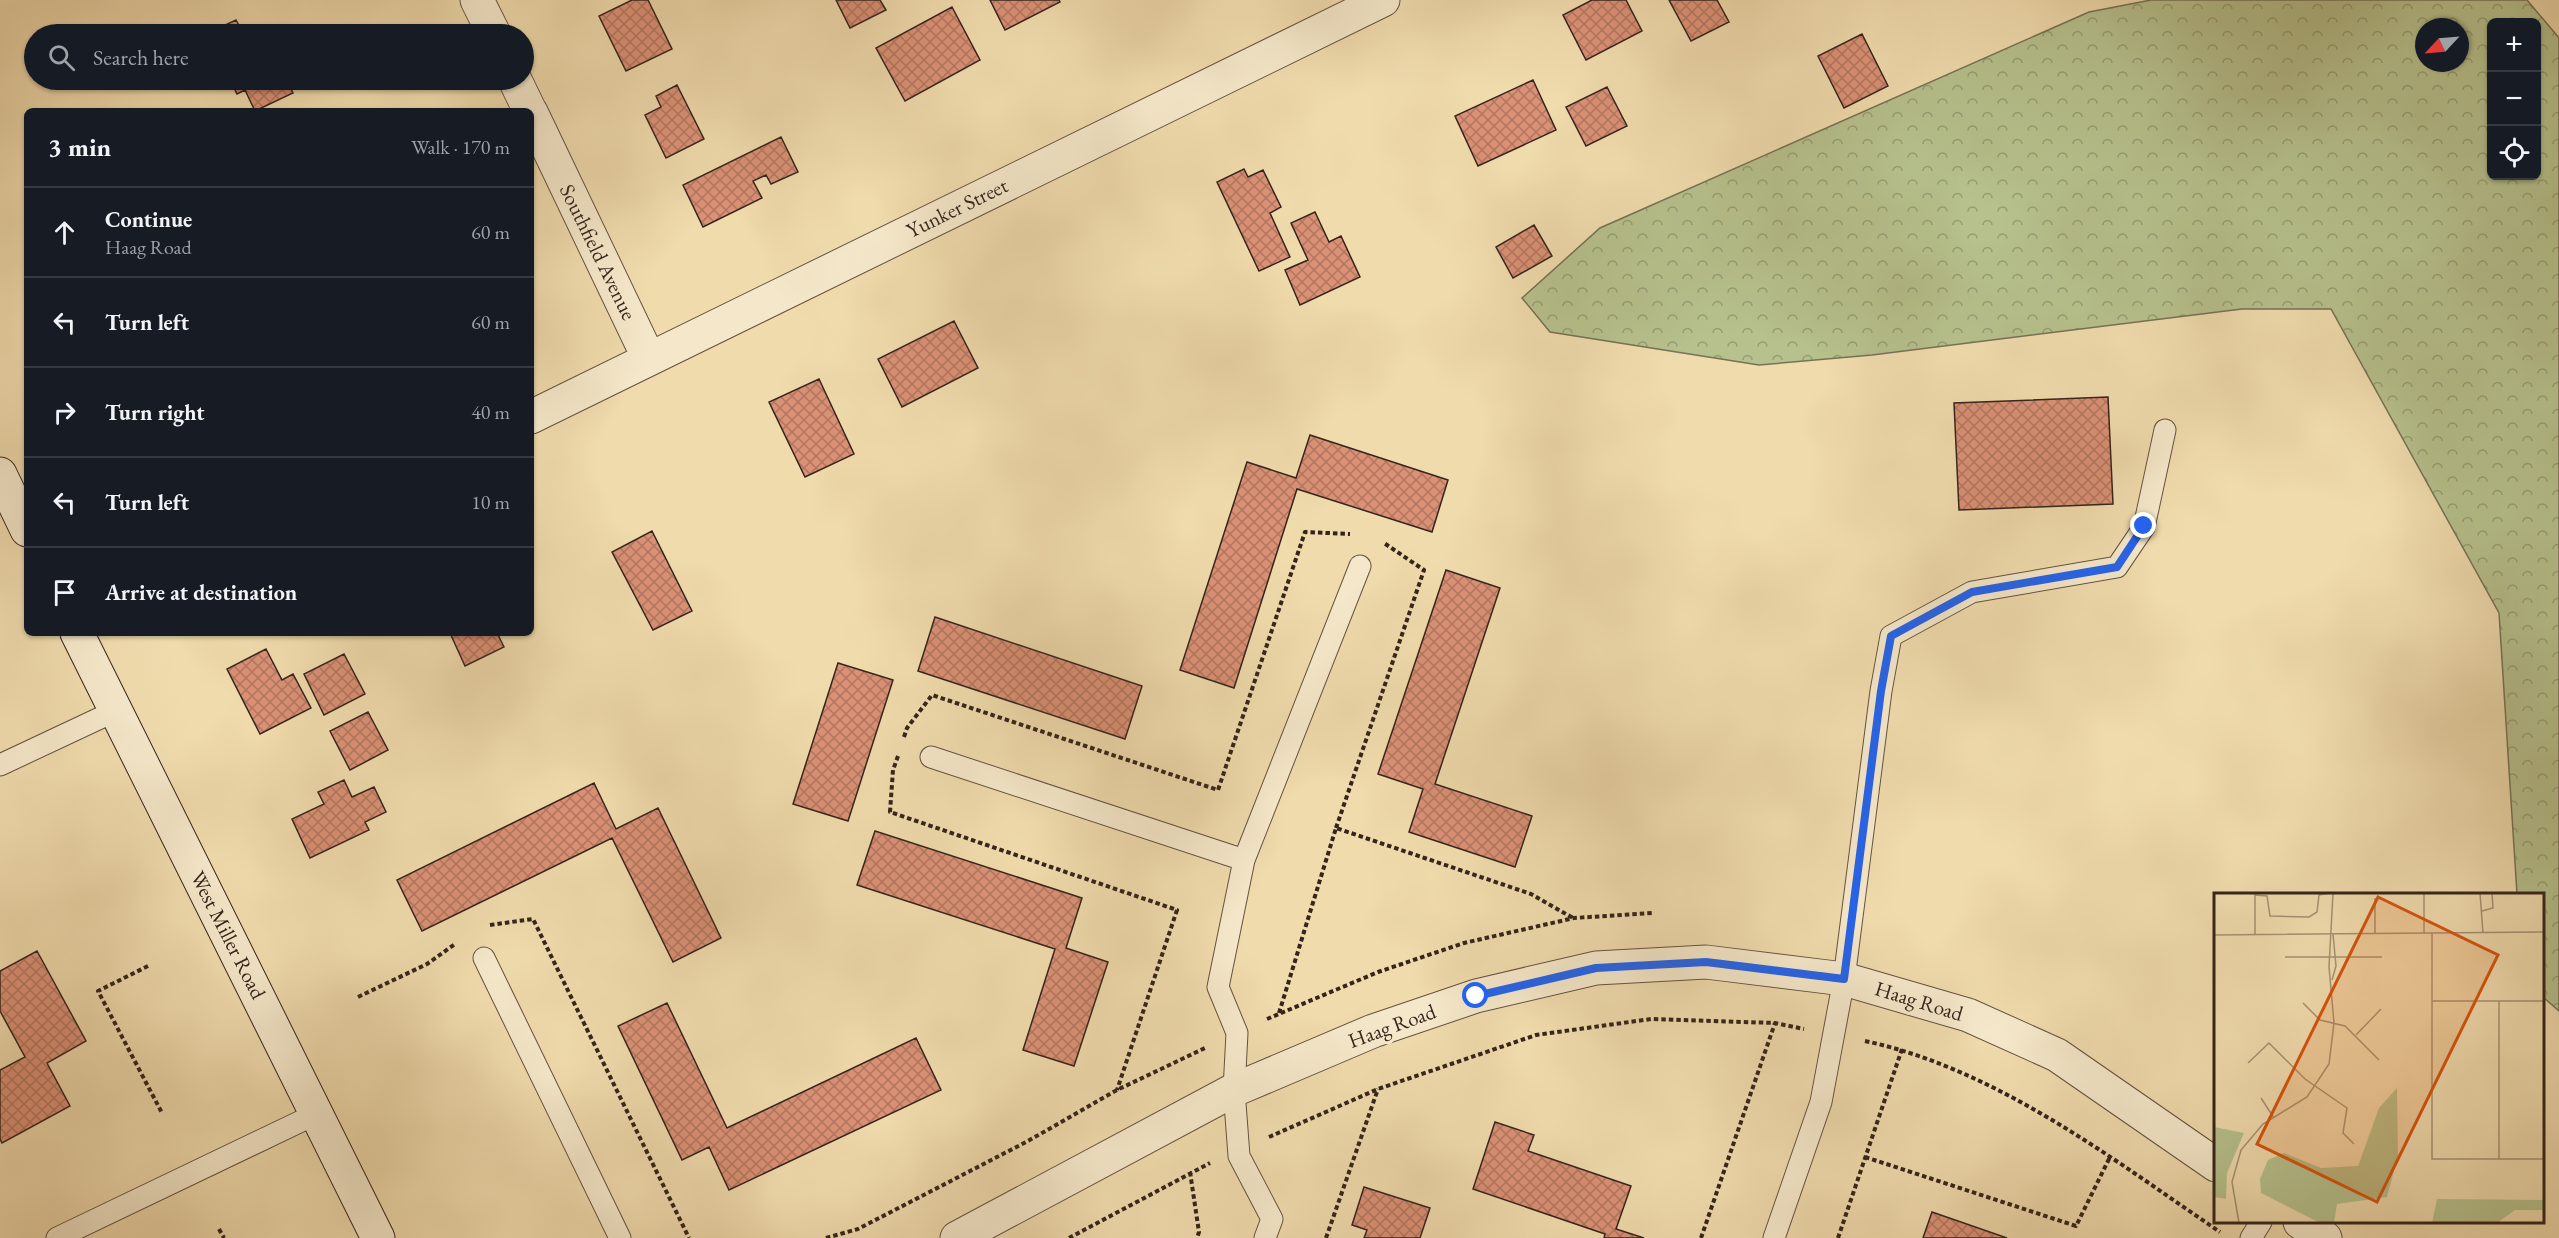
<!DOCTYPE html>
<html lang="en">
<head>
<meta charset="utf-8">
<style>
  :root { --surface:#171b24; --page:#20242c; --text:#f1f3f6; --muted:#9ea1a6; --line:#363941 }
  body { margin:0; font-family:"EB Garamond",serif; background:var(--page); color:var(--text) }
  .controls { position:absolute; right:18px; top:18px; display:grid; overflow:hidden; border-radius:9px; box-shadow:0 2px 4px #0004 }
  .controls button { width:54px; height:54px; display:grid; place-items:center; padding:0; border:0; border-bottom:2px solid var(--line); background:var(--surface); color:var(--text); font:30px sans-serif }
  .compass { position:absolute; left:2415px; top:18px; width:54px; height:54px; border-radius:50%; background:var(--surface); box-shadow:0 2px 4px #0004; rotate:244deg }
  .stop { position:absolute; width:18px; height:18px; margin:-14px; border:4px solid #2563eb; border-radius:50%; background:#fff }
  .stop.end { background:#2563eb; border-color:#fff; box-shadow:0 2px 6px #0008 }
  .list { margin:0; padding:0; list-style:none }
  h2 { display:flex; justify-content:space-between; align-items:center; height:78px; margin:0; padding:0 24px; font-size:26px }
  h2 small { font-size:20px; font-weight:400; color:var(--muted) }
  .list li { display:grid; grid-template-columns:39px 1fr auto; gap:18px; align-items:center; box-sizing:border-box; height:90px; padding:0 24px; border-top:2px solid var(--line) }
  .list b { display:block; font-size:22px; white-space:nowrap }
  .list p { margin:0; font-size:20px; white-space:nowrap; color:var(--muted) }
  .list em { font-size:20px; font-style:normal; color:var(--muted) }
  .icon { flex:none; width:33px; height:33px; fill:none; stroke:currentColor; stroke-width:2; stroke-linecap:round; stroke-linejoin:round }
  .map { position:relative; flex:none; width:2559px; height:1238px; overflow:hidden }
  .search { position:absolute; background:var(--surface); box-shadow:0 2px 4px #0004; left:24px; top:24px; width:510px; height:66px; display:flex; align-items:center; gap:15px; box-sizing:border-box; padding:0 21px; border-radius:33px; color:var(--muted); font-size:22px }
  .panel { position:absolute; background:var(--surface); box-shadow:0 2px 4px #0004; left:24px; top:108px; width:510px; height:528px; border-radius:9px }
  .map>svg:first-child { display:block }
  .forest { fill:url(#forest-crowns); stroke:#767254; stroke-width:1.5; fill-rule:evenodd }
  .building { fill:url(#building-cross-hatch); stroke:#35241c; stroke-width:1.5 }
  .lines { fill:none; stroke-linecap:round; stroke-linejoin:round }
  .lane-casing { stroke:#645240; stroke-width:23 }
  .street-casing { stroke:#645240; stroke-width:35 }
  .secondary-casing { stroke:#35241c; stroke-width:35 }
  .path { stroke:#35241c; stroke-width:4; stroke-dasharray:4.5 3; stroke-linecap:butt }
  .lane { stroke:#f5e8ca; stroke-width:21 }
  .street { stroke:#f5e8ca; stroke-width:33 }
  .secondary { stroke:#f5e8ca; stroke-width:33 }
  .route { stroke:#2563eb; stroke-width:8 }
  .labels { text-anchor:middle; stroke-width:6; stroke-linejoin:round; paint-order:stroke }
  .street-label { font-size:21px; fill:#35241c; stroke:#f5e8ca }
  .inset-road { fill:none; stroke:#a59273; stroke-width:1.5 }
  .view { fill:#d6540e; fill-opacity:0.15; stroke:#d6540e; stroke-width:3 }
  .inset-edge { fill:none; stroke:#35241c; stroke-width:3 }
</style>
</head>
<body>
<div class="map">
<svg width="2559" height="1238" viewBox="0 0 2559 1238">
  <defs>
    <pattern id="forest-crowns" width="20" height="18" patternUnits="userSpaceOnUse" patternTransform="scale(1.5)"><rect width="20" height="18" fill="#b6c18d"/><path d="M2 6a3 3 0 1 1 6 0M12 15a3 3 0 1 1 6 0" fill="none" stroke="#959d72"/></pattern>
    <pattern id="building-cross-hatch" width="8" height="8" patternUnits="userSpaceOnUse" patternTransform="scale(1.5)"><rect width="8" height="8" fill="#db9176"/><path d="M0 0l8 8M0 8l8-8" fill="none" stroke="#b27660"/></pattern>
  </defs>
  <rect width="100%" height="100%" fill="#f0dbad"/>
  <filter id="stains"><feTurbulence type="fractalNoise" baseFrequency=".00333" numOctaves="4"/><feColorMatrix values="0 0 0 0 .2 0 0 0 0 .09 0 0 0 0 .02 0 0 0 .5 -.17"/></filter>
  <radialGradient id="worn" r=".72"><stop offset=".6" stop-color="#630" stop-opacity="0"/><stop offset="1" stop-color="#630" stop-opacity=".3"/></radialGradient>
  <path class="forest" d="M 2151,0 L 2527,0 L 2559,38 L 2559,1011 L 2543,997 L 2542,894 L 2517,894 L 2499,613 L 2331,309 L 2242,309 L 1872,355 L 1759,365 L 1550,332 L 1522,298 L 1600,228 L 2089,12 ZM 2492,22 L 2536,22 L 2536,176 L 2492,176 ZM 2424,27 L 2460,27 L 2460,63 L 2424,63 Z"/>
  <path class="building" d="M 632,0 L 648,0 L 672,49 L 626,71 L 599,16 Z
    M 836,0 L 880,0 L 886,10 L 850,28 Z
    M 990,0 L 1059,0 L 1060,2 L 1005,30 Z
    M 1592,0 L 1626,0 L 1642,31 L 1586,60 L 1563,15 Z
    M 1669,0 L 1717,0 L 1729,22 L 1691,41 Z
    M 952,7 L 980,60 L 905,101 L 876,48 Z
    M 236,20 L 244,34 L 206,34 Z
    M 1862,34 L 1888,86 L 1844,108 L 1818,56 Z
    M 230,80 L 249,80 L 251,84 L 260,80 L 286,80 L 293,93 L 255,111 L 245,90 L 237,94 Z
    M 1533,80 L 1556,130 L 1478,166 L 1455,116 Z
    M 677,85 L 704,139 L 666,158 L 645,115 L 661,107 L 656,96 Z
    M 1607,87 L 1627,126 L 1586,146 L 1566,107 Z
    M 781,137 L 798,172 L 771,184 L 766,175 L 753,181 L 762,198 L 703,227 L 683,185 Z
    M 1244,169 L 1248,177 L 1263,170 L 1281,207 L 1270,213 L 1290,257 L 1259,271 L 1217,182 Z
    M 1315,212 L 1329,242 L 1341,236 L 1360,277 L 1300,305 L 1285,270 L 1308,260 L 1291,223 Z
    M 1534,225 L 1552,256 L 1513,278 L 1496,247 Z
    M 954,321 L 978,368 L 902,407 L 878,359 Z
    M 819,379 L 854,454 L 805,477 L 769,402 Z
    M 2108,397 L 2113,504 L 1959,510 L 1954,403 Z
    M 1310,435 L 1448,480 L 1432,532 L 1297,489 L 1234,688 L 1180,670 L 1247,462 L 1296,478 Z
    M 652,531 L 692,611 L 653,630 L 612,552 Z
    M 1446,570 L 1500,588 L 1435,784 L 1532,816 L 1515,867 L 1409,832 L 1423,789 L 1378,774 Z
    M 935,617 L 1142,686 L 1125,739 L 918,671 Z
    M 450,633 L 497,633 L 504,647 L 465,666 Z
    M 266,649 L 282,680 L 293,674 L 311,708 L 260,734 L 227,669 Z
    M 344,654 L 365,694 L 324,715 L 304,674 Z
    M 838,663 L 893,680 L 848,821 L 793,804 Z
    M 368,712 L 388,750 L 350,770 L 330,731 Z
    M 344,780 L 352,797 L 374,787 L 386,812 L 365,822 L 369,830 L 310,858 L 292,819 L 324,804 L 318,792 Z
    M 594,783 L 616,829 L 658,808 L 721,938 L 673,962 L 612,838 L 422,931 L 397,880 Z
    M 875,831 L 1082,898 L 1066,948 L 1108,962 L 1074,1066 L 1023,1050 L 1055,949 L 857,885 Z
    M 37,951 L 86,1041 L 47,1063 L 70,1106 L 2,1143 L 0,1139 L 0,1070 L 25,1057 L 0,1011 L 0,971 Z
    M 667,1003 L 727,1128 L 916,1038 L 941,1090 L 729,1190 L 709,1147 L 682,1160 L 618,1026 Z
    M 1495,1122 L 1534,1135 L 1528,1151 L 1631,1186 L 1616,1229 L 1644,1238 L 1604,1238 L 1605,1234 L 1473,1189 Z
    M 1364,1187 L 1430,1208 L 1420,1238 L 1364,1238 L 1367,1230 L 1352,1225 Z
    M 1932,1212 L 2007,1238 L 1923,1238 Z"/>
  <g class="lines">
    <g class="lane-casing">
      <path id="lane" d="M 931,757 L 1244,860
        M 0,765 L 115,711
        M 484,958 L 620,1238
        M 57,1238 L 318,1113
        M 1265,1238 L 1272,1219 L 1239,1156 L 1234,1090 L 1237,1033 L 1218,987 L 1244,860 L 1360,566
        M 1774,1238 L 1821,1102 L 1844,979 L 1881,691 L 1891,636 L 1972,592 L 2117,567 L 2144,527 L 2165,430
        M 2251,1238 L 2261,1222"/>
    </g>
    <g class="street-casing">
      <path id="street" d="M 477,0 L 494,34
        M 515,80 L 530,111
        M 531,112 L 649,359
        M 531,417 L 1383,0
        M 2300,1222 L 2325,1238
        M 957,1238 L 1234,1090 L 1373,1031 L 1476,996 L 1596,968 L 1706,962 L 1844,979 L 1968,1015 L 2057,1055 L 2216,1165"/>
    </g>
    <g class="secondary-casing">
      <path id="secondary" d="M 0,474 L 27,530
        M 77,633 L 378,1238"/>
    </g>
    <path class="path" d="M 904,737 L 907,728 L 932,695 L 1218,790 L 1305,532 L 1350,534
      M 898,756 L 893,770 L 890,812 L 1177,910 L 1117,1090
      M 1336,828 L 1424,570 L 1384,543
      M 490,925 L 533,919 L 689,1238
      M 148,966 L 98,991 L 162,1113
      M 358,997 L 427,964 L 455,944
      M 1279,1013 L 1336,828 L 1531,894 L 1573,918
      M 1267,1019 L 1378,972 L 1464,943 L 1574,918 L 1653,913
      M 1865,1041 C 1996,1069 2111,1158 2220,1232
      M 1269,1137 L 1378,1089 L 1536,1035 L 1651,1019 L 1775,1023 L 1804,1029
      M 1865,1157 L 2076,1226 L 2110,1157
      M 1190,1172 L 1199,1232 L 1197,1238
      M 219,1229 L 224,1238
      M 826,1238 L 858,1229 L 1028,1141 L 1117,1090 L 1205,1048
      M 1069,1238 L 1210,1163
      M 1326,1238 L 1378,1089
      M 1701,1238 L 1775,1023
      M 1838,1238 L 1902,1049"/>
    <use href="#lane" class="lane"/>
    <use href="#street" class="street"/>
    <use href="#secondary" class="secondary"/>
  </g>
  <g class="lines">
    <path class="route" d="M 1476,996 L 1596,968 L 1706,962 L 1844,979 L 1881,691 L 1891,636 L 1972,592 L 2117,567 L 2144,526"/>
  </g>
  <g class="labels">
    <g class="street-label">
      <text transform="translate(957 208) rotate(-26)" y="7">Yunker Street</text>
      <text transform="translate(598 252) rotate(64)" y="7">Southfield Avenue</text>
      <text transform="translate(228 935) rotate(63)" y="7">West Miller Road</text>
      <text transform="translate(1919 1001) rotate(17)" y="7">Haag Road</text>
      <text transform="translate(1392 1026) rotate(-20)" y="7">Haag Road</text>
    </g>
  </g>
  <g transform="translate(2214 893)">
    <rect width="330" height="330" fill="#f0dbad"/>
    <path d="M 183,195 L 184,263 L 173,304 L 123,311 L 120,330 L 106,330 L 47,300 L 46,286 L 54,267 L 70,260 L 107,275 L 144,273 L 165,215 ZM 223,306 L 330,307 L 330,317 L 301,317 L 283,330 L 218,330 Z" fill="#b6c18d"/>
    <path d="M 0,234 L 30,240 L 13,280 L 12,306 L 0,304 Z" fill="#b6c18d"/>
    <path class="inset-road" d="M 266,0 L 269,40M 41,2 L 53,3 L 56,23 L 95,24 L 103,19 L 105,2 L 116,0M 268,18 L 279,15 L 278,0M 161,40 L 161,5M 210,40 L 210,0M 218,40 L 218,266 L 330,266M 0,42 L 330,39M 41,42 L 41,0M 71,64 L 168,64M 118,87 L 122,73 L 119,41M 218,108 L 330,108M 89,110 L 106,127 L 131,133 L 165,167M 142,142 L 167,116M 34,170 L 55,150 L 91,186 L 133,215 L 129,240 L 140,251M 47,205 L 60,225M 285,266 L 285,108M 25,330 L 18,289 L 27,257 L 49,231 L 93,204 L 115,171 L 120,130 L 115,74 L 119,0"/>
    <path class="view" d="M 164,4 L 284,62 L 163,309 L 43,251 Z"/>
    <rect width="330" height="330" class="inset-edge"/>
  </g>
  <rect width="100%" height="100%" filter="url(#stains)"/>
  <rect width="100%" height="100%" fill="url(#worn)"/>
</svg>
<div class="controls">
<button>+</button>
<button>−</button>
<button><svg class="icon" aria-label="locate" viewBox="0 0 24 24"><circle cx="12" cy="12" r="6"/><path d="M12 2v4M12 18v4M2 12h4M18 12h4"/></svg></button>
</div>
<svg class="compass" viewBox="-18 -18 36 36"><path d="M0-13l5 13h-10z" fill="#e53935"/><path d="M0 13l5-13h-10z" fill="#9ea1a6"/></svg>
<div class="stop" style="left:1476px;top:996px"></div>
<div class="stop end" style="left:2144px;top:526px"></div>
<div class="search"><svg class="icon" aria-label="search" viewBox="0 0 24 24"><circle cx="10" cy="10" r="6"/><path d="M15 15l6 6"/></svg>Search here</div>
<section class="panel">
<h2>3 min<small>Walk · 170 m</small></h2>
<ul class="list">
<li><svg class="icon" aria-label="ahead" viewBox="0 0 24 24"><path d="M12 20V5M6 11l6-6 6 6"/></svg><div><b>Continue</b><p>Haag Road</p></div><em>60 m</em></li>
<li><svg class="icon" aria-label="left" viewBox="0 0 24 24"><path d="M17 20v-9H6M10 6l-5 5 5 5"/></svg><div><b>Turn left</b></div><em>60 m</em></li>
<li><svg class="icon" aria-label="right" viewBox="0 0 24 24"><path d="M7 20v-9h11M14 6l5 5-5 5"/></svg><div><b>Turn right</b></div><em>40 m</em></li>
<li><svg class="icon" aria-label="left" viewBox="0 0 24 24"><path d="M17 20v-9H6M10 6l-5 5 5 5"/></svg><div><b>Turn left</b></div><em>10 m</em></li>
<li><svg class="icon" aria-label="arrive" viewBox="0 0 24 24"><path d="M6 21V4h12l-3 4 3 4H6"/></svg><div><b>Arrive at destination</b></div></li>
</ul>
</section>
</div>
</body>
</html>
